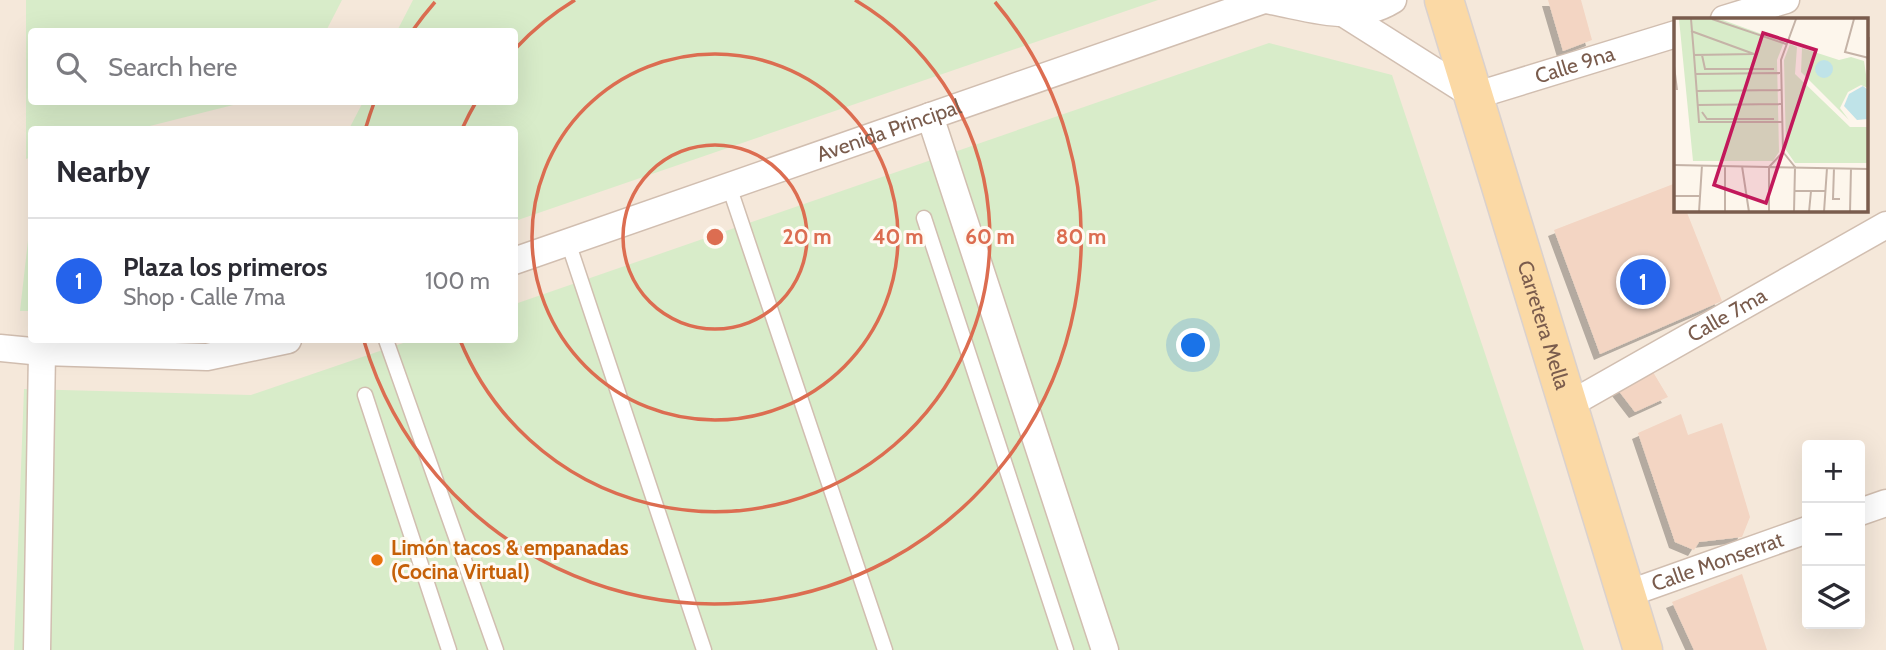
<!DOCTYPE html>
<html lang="en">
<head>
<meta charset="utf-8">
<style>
  :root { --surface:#fff; --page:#f7f7f7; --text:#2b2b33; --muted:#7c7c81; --line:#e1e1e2; --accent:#2563eb }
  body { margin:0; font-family:Cabin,sans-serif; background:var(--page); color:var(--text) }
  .controls { position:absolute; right:21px; bottom:21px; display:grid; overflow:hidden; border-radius:7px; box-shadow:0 7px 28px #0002 }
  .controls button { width:63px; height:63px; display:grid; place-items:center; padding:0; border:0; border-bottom:2px solid var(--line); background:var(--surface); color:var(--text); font:35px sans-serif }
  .you { position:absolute; left:1194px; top:346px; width:24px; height:24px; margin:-18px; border:5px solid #fff; border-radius:50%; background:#1a73e8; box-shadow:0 0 0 10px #1a73e833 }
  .badge { display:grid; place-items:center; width:46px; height:46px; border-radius:50%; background:var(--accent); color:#fff; font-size:23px; font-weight:700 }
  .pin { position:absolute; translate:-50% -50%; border:4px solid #fff; box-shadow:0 2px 7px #0006 }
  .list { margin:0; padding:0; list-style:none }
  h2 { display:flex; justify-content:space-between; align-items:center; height:91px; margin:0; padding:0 28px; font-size:30px }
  h2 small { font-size:23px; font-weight:400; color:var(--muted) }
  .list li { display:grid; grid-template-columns:46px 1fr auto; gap:21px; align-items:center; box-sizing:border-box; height:126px; padding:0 28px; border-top:2px solid var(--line) }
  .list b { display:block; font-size:26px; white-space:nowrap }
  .list p { margin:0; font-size:23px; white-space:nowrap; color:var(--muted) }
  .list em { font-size:23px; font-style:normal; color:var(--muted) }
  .icon { flex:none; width:38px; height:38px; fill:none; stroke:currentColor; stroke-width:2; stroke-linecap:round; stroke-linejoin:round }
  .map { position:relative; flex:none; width:1886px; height:650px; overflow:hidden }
  .search { position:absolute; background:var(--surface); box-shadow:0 7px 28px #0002; left:28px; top:28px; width:490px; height:77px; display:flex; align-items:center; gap:18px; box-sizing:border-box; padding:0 24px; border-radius:7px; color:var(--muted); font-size:26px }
  .panel { position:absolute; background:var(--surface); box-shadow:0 7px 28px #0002; left:28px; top:126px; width:490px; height:217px; border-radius:7px }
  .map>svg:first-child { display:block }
  .residential { fill:#f5e8da; fill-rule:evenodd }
  .green { fill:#d8ecc9 }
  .building { fill:#f3d5c3; filter:url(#shadow) }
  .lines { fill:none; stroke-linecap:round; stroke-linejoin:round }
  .service-casing { stroke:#d1beb0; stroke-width:17 }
  .minor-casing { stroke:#d1beb0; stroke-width:29 }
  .primary-casing { stroke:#dad1cd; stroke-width:41 }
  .service { stroke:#fff; stroke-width:14 }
  .minor { stroke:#fff; stroke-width:26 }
  .primary { stroke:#fbd9a5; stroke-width:38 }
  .ring { fill:none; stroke:#dc6d51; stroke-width:3.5 }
  .food-dot { fill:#e8710a; stroke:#fffaf3; stroke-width:2.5 }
  .labels { text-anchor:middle; stroke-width:6; stroke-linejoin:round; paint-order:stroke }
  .street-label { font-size:21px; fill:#7a5c4d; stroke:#fffaf3 }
  .food-label { font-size:21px; font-weight:bold; fill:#c56008; stroke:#fffaf3; text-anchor:start }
  .inset-road { fill:none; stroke:#c5b3a7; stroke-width:2 }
  .view { fill:#c2185b; fill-opacity:0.15; stroke:#c2185b; stroke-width:3.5 }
  .inset-edge { fill:none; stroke:#7a5c4d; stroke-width:3.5 }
  .centre { fill:#dc6d51; stroke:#fffaf3; stroke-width:3.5 }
  .ring-label { font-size:21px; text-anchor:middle; font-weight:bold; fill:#dc6d51; stroke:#fffaf3; stroke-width:6; stroke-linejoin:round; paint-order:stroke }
</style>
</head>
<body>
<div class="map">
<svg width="1886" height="650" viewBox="0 0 1886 650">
  <defs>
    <filter id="shadow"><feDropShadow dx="-6" dy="6" stdDeviation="0" flood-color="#0004"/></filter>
  </defs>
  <rect width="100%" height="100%" fill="#fdf6ec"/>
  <path class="residential" d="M 0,0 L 1886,0 L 1886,650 L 0,650 ZM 1676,19 L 1867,19 L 1867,210 L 1676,210 ZM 32,32 L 514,32 L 514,102 L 32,102 ZM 32,130 L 514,130 L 514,340 L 32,340 ZM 1807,445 L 1860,445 L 1860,624 L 1807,624 Z"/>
  <path class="green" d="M 26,0 L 342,0 L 326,31 L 32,32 L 32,102 L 245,102 L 138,129 L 32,130 L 31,157 L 26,159 Z
    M 413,0 L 1158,0 L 515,221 L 514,130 L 349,129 L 363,102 L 514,102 L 514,32 L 397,31 Z
    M 1269,43 L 1392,75 L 1584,650 L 14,650 L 24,389 L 251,395 L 412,340 L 514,340 L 515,304 Z
    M 30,223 L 31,223 L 31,311 L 20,311 Z"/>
  <path class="building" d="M 1548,0 L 1581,0 L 1592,40 L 1563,51 Z
    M 1676,183 L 1676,210 L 1686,210 L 1722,301 L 1600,354 L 1554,230 Z
    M 1653,372 L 1668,397 L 1635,412 L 1618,390 Z
    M 1681,414 L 1688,435 L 1722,423 L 1750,517 L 1742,537 L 1699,542 L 1694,550 L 1675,542 L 1638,433 Z
    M 1742,574 L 1767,650 L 1694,650 L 1672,602 Z"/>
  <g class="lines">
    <g class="service-casing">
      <path id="service" d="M 729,186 L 885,650
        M 924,218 L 1066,650
        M 568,242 L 704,650
        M 386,340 L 496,650
        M 365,395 L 449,650"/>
    </g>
    <g class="minor-casing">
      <g id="minor">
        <path d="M 1266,0 C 1311,8 1352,25 1393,0"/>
        <path id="s1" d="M 1346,15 L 1474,96 L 1676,34"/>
        <path d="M 1724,19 L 1786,0"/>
        <path d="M 930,116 L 1105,650"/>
        <path id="s2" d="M 514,261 L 1264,0"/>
        <path d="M 0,348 L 42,352 L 207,357 L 288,340"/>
        <path id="s3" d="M 1567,406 L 1886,225"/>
        <path d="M 1860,512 L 1886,503"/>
        <path id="s4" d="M 1627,594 L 1807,530"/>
        <path d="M 37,650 L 42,352"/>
      </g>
    </g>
    <g class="primary-casing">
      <g id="primary">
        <path id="s5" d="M 1444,0 L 1643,650"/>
      </g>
    </g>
    <use href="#service" class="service"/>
    <use href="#minor" class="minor"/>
    <use href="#primary" class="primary"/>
  </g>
  <g class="ring">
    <circle cx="715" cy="237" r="92"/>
    <circle cx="715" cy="237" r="183"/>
    <path d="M463 127A275 275 0 0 1 476 102M516 48A275 275 0 0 1 575 0M855 0A275 275 0 1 1 460 340"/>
    <path d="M366 127A366 366 0 0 1 374 103M413 30A366 366 0 0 1 435 2M995 2A366 366 0 1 1 364 341"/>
  </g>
  <circle class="food-dot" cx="377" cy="560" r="7"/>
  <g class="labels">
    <g class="street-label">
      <text dy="7" stroke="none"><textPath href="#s1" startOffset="257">Calle 9na</textPath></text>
      <text dy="7" stroke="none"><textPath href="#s2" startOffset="397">Avenida Principal</textPath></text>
      <text dy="7" stroke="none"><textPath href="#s3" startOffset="184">Calle 7ma</textPath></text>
      <text dy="7" stroke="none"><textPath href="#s5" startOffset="340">Carretera Mella</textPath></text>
      <text dy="7" stroke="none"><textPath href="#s4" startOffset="96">Calle Monserrat</textPath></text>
    </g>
    <g class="food-label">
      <text x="391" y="555">Limón tacos &amp; empanadas<tspan x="391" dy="24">(Cocina Virtual)</tspan></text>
    </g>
  </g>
  <g transform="translate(1674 18)">
    <rect width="194" height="194" fill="#fdf6ec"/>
    <path d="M 5,1 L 46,1 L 110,24 L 103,42 L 105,134 L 99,143 L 19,143 ZM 116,26 L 123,29 L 121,56 L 176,109 L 194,109 L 194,145 L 121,145 L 112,132 L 110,42 ZM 128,30 L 165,42 L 177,39 L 190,43 L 194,70 L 187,67 L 174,74 L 166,90 L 175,102 L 127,54 Z" fill="#d8ecc9"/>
    <path d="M141 51a9 9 0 1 1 18 0a9 9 0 1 1-18 0ZM 189,68 L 194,72 L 194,101 L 183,102 L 170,88 L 175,76 Z" fill="#bfe3e8"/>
    <path class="inset-road" d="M 17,1 L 20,37M 38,1 L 112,26M 180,1 L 171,34 L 195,40M 17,13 L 80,36 L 20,37 L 25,104 L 108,104M 195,19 L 195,52M 28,37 L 31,51 L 100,51M 0,48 L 3,72M 21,56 L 106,55M 23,73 L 107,72M 24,87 L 108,86M 28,94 L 33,101 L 100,101M 109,134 L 121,149 L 120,194M 0,147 L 195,151M 68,148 L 75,194M 160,150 L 159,181 L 166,181M 120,173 L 151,173M 0,178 L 25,178M 25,194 L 28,147M 51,194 L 51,148M 95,194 L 95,149 L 109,134 L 107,42 L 122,1M 135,194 L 137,173M 150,194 L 153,150M 176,194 L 177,150"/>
    <path class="view" d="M 89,15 L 142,32 L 92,185 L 40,167 Z"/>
    <rect width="194" height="194" class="inset-edge"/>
  </g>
  <circle cx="715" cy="237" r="10" class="centre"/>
  <g class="ring-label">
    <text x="807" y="244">20 m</text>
    <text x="898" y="244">40 m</text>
    <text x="990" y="244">60 m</text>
    <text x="1081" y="244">80 m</text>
  </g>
</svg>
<div class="controls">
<button>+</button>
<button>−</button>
<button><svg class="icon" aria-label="layers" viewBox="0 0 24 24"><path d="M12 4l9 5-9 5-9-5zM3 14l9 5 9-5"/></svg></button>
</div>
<div class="you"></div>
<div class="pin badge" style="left:1643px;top:282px">1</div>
<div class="search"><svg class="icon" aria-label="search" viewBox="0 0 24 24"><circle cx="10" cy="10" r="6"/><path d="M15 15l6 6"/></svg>Search here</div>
<section class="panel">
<h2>Nearby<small></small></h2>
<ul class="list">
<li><span class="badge">1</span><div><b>Plaza los primeros</b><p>Shop · Calle 7ma</p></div><em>100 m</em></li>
</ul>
</section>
</div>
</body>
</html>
